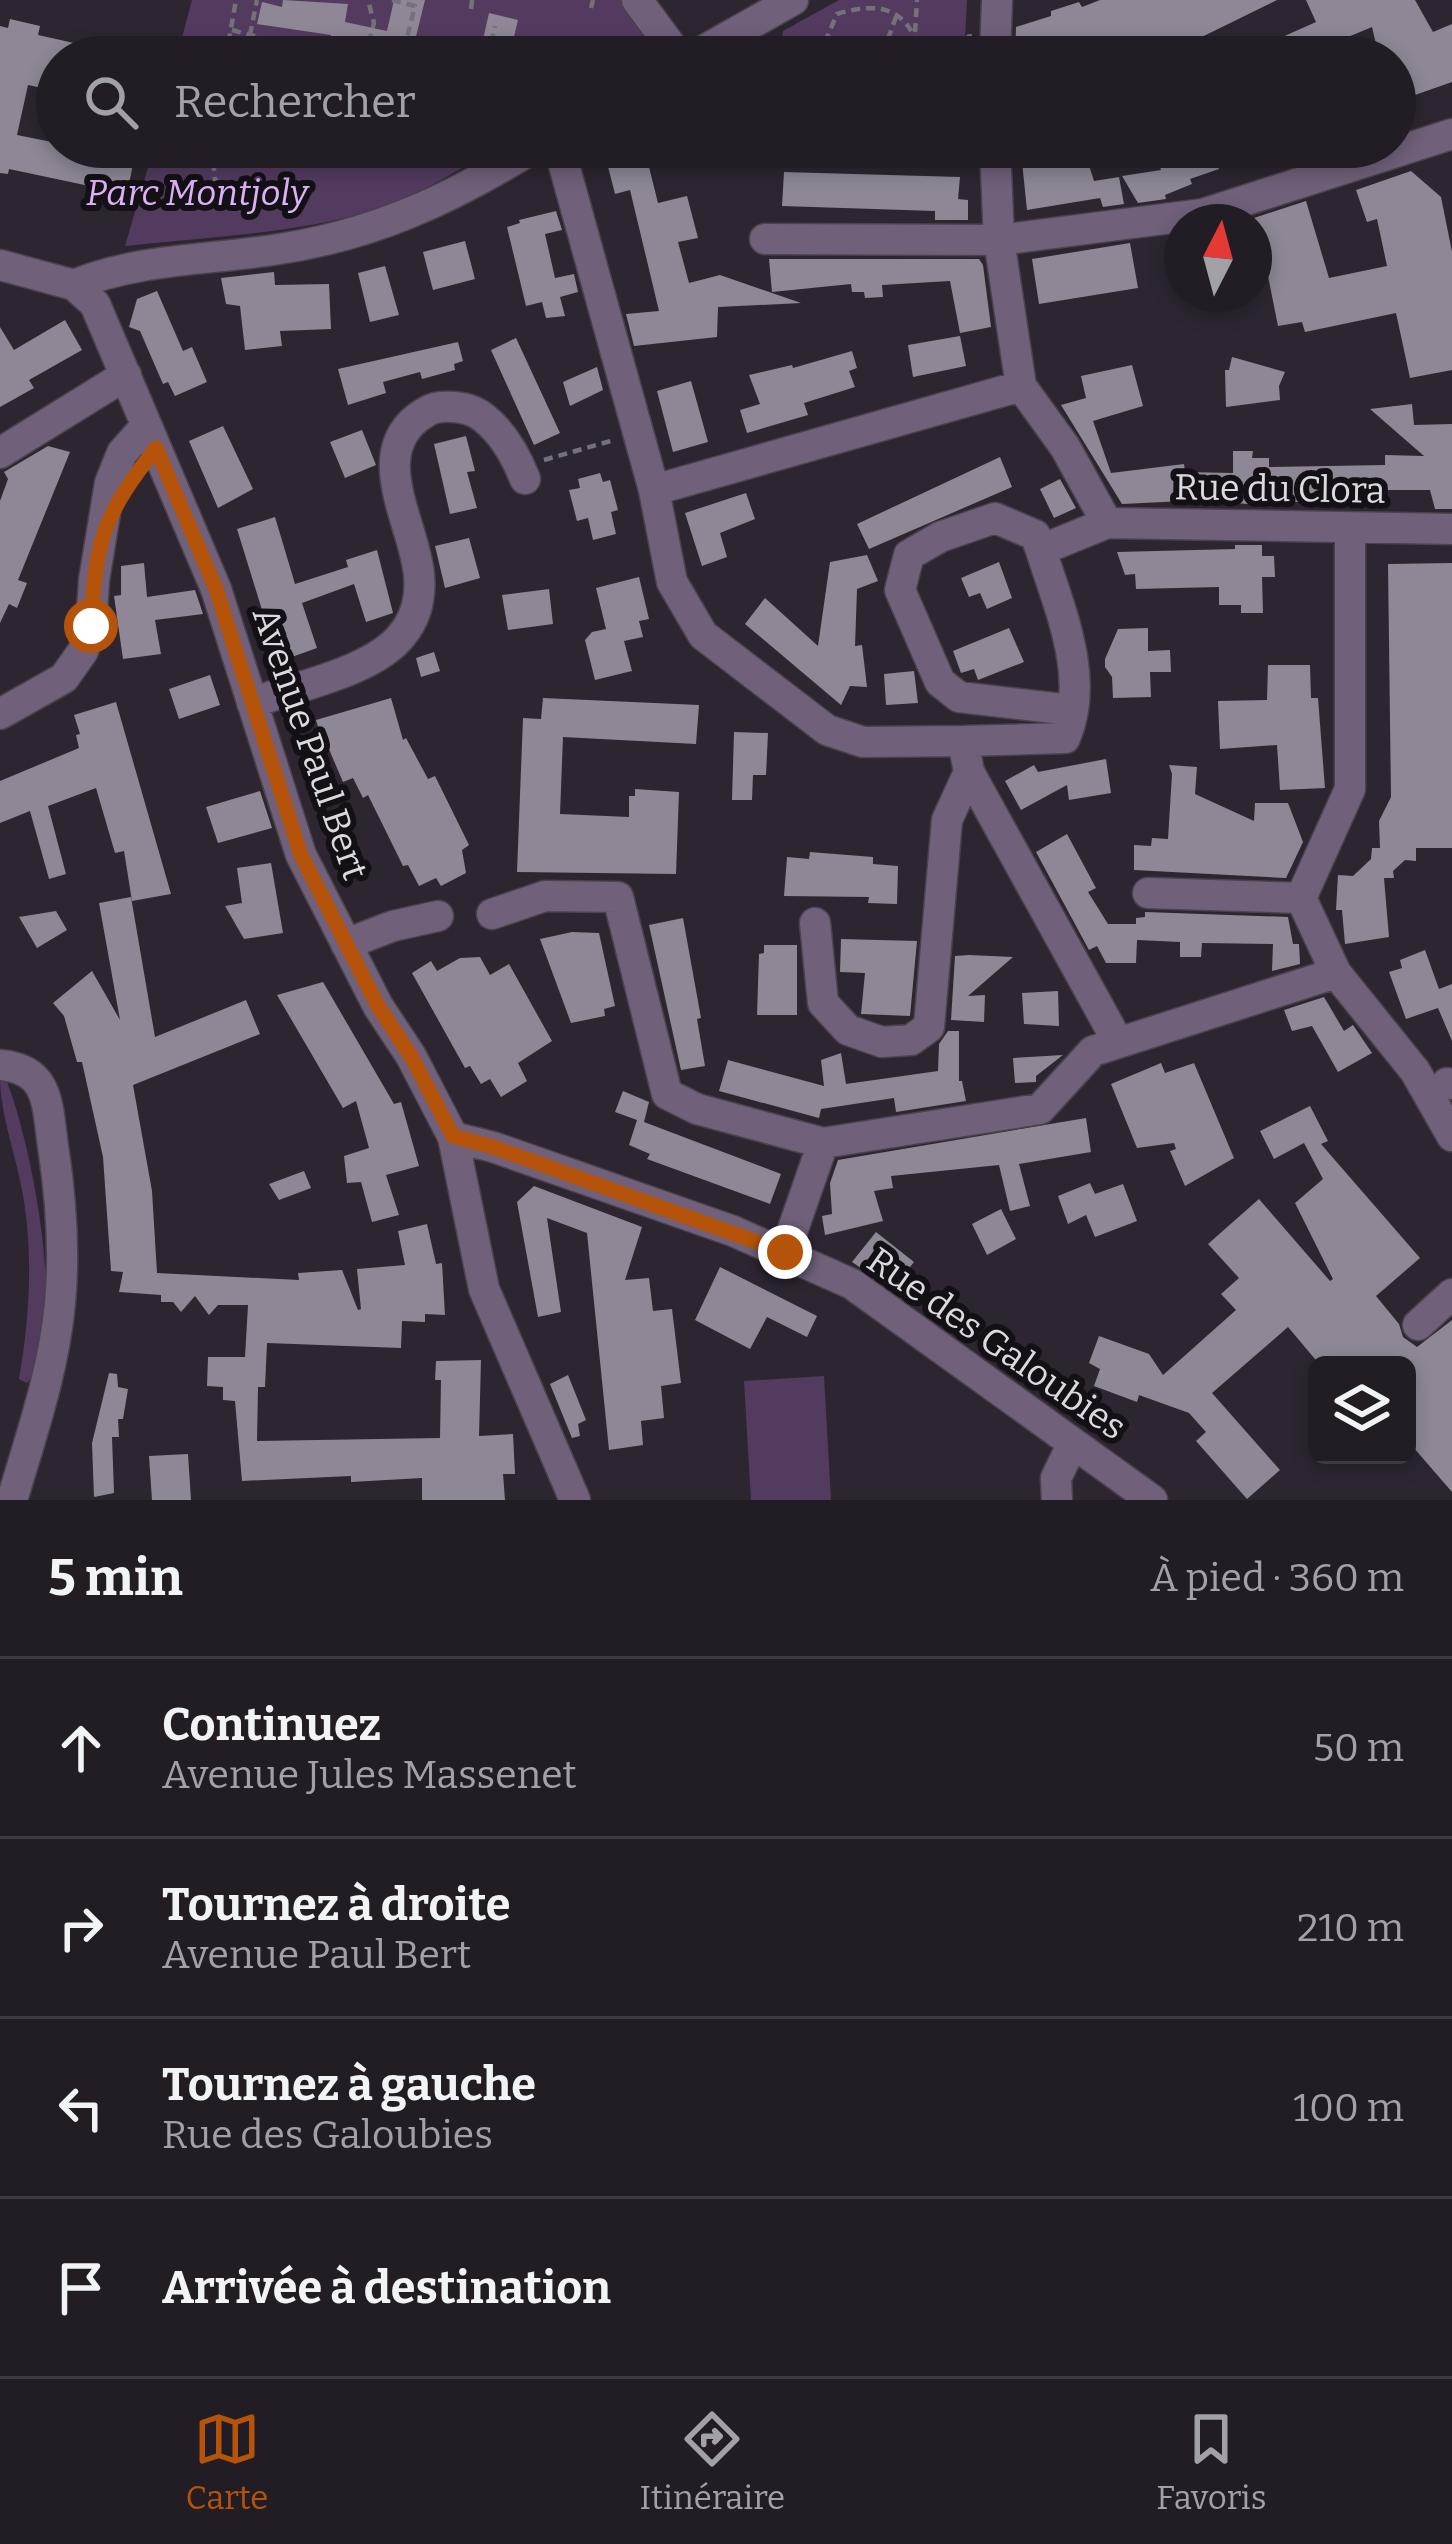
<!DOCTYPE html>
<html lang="fr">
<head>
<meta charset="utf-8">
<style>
  :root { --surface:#221c25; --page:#2e2932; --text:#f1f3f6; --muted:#a2a1a7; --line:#3f3a42; --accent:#b45309 }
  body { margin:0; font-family:Bitter,serif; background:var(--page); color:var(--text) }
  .controls { position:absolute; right:36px; bottom:36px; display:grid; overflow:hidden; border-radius:18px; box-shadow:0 6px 18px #0003 }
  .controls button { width:108px; height:108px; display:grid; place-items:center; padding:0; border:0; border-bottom:3px solid var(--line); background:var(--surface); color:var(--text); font:60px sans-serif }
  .compass { position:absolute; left:1164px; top:204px; width:108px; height:108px; border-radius:50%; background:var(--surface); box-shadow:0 6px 18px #0003; rotate:6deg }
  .stop { position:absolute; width:36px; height:36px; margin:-27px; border:9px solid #b45309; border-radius:50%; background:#fff }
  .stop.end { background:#b45309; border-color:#fff; box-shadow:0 3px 12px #0008 }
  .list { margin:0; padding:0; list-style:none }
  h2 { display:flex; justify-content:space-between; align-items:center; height:156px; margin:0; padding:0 48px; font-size:51px }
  h2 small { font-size:39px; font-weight:400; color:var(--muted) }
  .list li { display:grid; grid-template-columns:78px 1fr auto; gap:36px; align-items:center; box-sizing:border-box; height:180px; padding:0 48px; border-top:3px solid var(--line) }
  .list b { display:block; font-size:45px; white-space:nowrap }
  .list p { margin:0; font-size:39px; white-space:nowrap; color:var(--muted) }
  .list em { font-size:39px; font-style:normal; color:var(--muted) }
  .icon { flex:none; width:66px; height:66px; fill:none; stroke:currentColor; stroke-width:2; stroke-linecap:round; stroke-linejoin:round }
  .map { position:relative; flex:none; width:1452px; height:1500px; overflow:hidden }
  .search { position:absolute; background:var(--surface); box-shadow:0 6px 18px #0003; left:36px; right:36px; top:36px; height:132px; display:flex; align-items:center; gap:30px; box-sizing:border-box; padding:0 42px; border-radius:66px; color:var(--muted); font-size:45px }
  .sheet { height:876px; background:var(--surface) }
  nav { display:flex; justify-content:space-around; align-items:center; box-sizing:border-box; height:168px; border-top:3px solid var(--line); background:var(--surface); font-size:33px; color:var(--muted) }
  nav a { display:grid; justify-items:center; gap:6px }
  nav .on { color:var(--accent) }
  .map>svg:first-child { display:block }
  .green { fill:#533b60 }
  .building { fill:#8f8795 }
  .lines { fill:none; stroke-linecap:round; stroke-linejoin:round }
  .minor-casing { stroke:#49434d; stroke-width:33 }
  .path { stroke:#757079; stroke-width:4.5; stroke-dasharray:9 6; stroke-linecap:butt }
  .minor { stroke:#70607a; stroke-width:30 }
  .route { stroke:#b45309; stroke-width:15 }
  .labels { text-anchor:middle; stroke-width:12; stroke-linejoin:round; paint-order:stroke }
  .park-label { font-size:36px; font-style:italic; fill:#ddb1f6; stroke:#141116 }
  .street-label { font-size:36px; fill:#ddd9e0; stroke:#141116 }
</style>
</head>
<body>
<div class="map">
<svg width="1452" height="1500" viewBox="0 0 1452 1500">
  <rect width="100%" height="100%" fill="#2d2631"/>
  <path class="green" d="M 192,0 L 623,0 L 657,55 L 177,57 Z
    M 839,0 L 967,0 L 964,57 L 779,57 L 783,31 Z
    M 154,147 L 498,147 C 458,170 418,196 374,210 C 295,234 207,237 125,246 Z
    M 0,1076 L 5,1077 C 30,1135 71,1333 27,1383 L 19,1379 C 30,1316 34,1248 21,1185 C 14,1149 0,1113 0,1076 Z
    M 824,1376 L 831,1500 L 751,1500 L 744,1381 Z"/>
  <path class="building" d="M 283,0 L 348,4 L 345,22 L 387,31 L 394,0 L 425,0 L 411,57 L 381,57 L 382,52 L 330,40 L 331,35 L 257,24 L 262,2 L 282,7 Z
    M 1277,0 L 1161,57 L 1015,57 L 1016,27 L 1051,16 L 1051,11 L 1079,2 L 1082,7 L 1100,0 Z
    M 1306,0 L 1415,0 L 1433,32 L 1452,24 L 1452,82 L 1395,102 L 1395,57 L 1379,57 L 1372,27 L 1300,57 L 1277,57 L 1271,42 L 1316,22 Z
    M 489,13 L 518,20 L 509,57 L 479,57 Z
    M 10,19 L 40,26 L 38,35 L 101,49 L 101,57 L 57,57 L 57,91 L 28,85 L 17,135 L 57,143 L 57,147 L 77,147 L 134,159 L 127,194 L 9,169 L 8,174 L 0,173 L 0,26 L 8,28 Z
    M 637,147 L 684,147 L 685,153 L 648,163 L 658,203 L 687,196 L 698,238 L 678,242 L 689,283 L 720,275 L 801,303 L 718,307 L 717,337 L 634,346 L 626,314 L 659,311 L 630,190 L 615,194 L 605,155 Z
    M 1034,147 L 1061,147 L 1062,163 L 1087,159 L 1094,181 L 1119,177 L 1124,204 L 1103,207 L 1100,198 L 1027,210 L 1021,152 L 1034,152 Z
    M 1164,147 L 1212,147 L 1219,169 L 1190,179 L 1192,184 L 1165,195 L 1166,199 L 1138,203 L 1122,176 L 1161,170 L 1157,157 L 1167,154 Z
    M 1411,171 L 1441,197 L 1452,252 L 1452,370 L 1410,378 L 1396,313 L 1305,332 L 1302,322 L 1278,326 L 1265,261 L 1254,265 L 1254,218 L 1306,201 L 1329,278 L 1387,266 L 1377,219 L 1367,222 L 1356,190 Z
    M 784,172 L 960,177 L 958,199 L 968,200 L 968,220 L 935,220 L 935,211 L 782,206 Z
    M 556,211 L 562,230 L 545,234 L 555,278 L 574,274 L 578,292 L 560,297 L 565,316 L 546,318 L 542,302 L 526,306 L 507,227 L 520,223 L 519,220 Z
    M 465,241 L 475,279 L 433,290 L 423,252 Z
    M 1130,243 L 1138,288 L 1039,304 L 1032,259 Z
    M 769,259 L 979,259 L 983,265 L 991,327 L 960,333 L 950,281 L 882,285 L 883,297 L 865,298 L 864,292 L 852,292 L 851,284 L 772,292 Z
    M 385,266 L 399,315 L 370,322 L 358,273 Z
    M 274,272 L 275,285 L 329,284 L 331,329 L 280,331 L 282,346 L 245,350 L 240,306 L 226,304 L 221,278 Z
    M 157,291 L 183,351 L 192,347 L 207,382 L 175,396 L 168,382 L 163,384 L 140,331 L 129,327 L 137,299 Z
    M 65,320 L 82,350 L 29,380 L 34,388 L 0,407 L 0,327 L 14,350 Z
    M 960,336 L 966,366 L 913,377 L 908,345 Z
    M 516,338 L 560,433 L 534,445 L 491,350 Z
    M 458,342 L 463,361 L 454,364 L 455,370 L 422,379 L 420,372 L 383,382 L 386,393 L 348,405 L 338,369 Z
    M 852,351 L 857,368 L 849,371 L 855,387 L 804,403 L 808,415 L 747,433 L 740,410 L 760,404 L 749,375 L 792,365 L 793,368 Z
    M 1232,357 L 1285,372 L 1279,386 L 1280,400 L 1226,407 L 1225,370 L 1229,370 Z
    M 1132,365 L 1143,406 L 1093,421 L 1111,473 L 1184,464 L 1185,472 L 1233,473 L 1233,451 L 1253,451 L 1252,458 L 1269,458 L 1269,467 L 1385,465 L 1385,455 L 1424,456 L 1370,409 L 1412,404 L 1414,425 L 1452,424 L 1452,509 L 1435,509 L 1430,490 L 1378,490 L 1378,502 L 1269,502 L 1269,506 L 1204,500 L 1122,504 L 1061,405 L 1086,398 L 1081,376 Z
    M 597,367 L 603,390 L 570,406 L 563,382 Z
    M 691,381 L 708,442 L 673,452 L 657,391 Z
    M 223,426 L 253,489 L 218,508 L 189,441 Z
    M 362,430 L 376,465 L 345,478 L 330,442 Z
    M 466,436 L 475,471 L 467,472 L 477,508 L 450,514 L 434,444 Z
    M 48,446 L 70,452 L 18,580 L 27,583 L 17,608 L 9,604 L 0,623 L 0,501 L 8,479 L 4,472 Z
    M 1000,457 L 1012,487 L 869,549 L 857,524 Z
    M 600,473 L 603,482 L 610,480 L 618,510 L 611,512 L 616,534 L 593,540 L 588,518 L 577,521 L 569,490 L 580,488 L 578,479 Z
    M 1060,479 L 1076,508 L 1054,518 L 1040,489 Z
    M 746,493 L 755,519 L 720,533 L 727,557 L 702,566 L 685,513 Z
    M 275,517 L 295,584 L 348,567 L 346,560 L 377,550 L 393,613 L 366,622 L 354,584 L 302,603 L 317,648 L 289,658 L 284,637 L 271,639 L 237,529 Z
    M 469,538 L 480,578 L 445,588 L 435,546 Z
    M 1235,545 L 1262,545 L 1262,556 L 1274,556 L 1275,577 L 1262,577 L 1263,613 L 1241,613 L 1241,605 L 1219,605 L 1219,587 L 1136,589 L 1135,574 L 1125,575 L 1117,552 L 1235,549 Z
    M 867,555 L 878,581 L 857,589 L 855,646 L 862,645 L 867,687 L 850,686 L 841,705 L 745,624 L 765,598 L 818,646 L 830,562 Z
    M 999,562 L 1012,598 L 987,609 L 980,593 L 969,597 L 961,578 Z
    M 144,563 L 147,597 L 195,590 L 203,614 L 155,620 L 161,654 L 123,659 L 114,596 L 121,595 L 121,566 Z
    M 1452,563 L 1452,848 L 1416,848 L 1416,861 L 1405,860 L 1393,871 L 1394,878 L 1384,878 L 1389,937 L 1345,944 L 1342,910 L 1336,910 L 1338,875 L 1353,876 L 1371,859 L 1372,848 L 1380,848 L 1379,821 L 1391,797 L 1388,564 Z
    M 639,577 L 649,619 L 639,621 L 643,637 L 624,641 L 632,671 L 595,680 L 585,640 L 592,632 L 606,629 L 596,588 Z
    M 549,589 L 553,624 L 508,630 L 502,595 Z
    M 1009,628 L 1024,662 L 978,680 L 974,669 L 961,673 L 953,651 Z
    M 1148,628 L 1148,651 L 1170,650 L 1171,672 L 1150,672 L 1151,697 L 1113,698 L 1112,677 L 1105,667 L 1105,659 L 1118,629 Z
    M 434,652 L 440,671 L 421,677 L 416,658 Z
    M 1268,665 L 1310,665 L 1311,698 L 1318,698 L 1325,788 L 1280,790 L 1277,745 L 1220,749 L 1218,701 L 1267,700 Z
    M 914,671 L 918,703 L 886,705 L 884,674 Z
    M 210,675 L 220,705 L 179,719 L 169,689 Z
    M 391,698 L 403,740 L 406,738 L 428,779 L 435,776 L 469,845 L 462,850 L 466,873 L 441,886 L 436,878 L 419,886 L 408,865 L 403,866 L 368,795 L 363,798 L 353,778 L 343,782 L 328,747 L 324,748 L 316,720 Z
    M 543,698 L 699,705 L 696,744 L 563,737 L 560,814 L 629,817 L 629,796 L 635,796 L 635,789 L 679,792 L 676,874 L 517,872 L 523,718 L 541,719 Z
    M 116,702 L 171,894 L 132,901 L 124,851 L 115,853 L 96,788 L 48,806 L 66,874 L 49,879 L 30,811 L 0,823 L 0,781 L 79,748 L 76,735 L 80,734 L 74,715 Z
    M 734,732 L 768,733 L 766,775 L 753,775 L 752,800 L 732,800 Z
    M 1106,759 L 1111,793 L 1069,800 L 1067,785 L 1021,810 L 1005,781 L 1034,765 L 1038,772 Z
    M 1169,765 L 1197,767 L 1195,794 L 1254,821 L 1255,803 L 1288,803 L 1303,842 L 1286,878 L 1134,870 L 1134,845 L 1151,846 L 1152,838 L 1168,839 L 1172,774 Z
    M 260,791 L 272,828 L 218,843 L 206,807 Z
    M 1067,834 L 1096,888 L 1088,892 L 1108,924 L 1136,924 L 1136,918 L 1145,917 L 1145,912 L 1288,917 L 1293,944 L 1299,944 L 1300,964 L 1272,971 L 1273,944 L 1202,943 L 1201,957 L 1180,957 L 1180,942 L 1137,940 L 1136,963 L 1106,963 L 1097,946 L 1089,950 L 1036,852 Z
    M 810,852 L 873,857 L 873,864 L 898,866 L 897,904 L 868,903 L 869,897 L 784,896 L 787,857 L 809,859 Z
    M 271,863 L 283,933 L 244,939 L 225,906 L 242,903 L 237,868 Z
    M 131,897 L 155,1037 L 246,1000 L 260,1034 L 133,1085 L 152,1191 L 157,1273 L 299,1280 L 298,1273 L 342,1270 L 358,1310 L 361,1309 L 357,1269 L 405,1265 L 398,1231 L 427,1224 L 436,1264 L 442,1263 L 445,1315 L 425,1314 L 425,1322 L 402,1321 L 401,1348 L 267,1343 L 265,1387 L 258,1387 L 257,1441 L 440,1438 L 441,1380 L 435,1380 L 436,1361 L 481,1360 L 479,1436 L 513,1434 L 515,1474 L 503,1474 L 505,1500 L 422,1500 L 422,1478 L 351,1482 L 351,1476 L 242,1481 L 235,1401 L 223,1400 L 223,1387 L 207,1386 L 208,1357 L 245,1357 L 248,1305 L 218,1305 L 209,1315 L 195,1296 L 181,1312 L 173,1302 L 161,1302 L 161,1295 L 119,1292 L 123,1272 L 111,1271 L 103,1157 L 82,1062 L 77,1062 L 64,1016 L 53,1003 L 92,971 L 120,1020 L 99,903 Z
    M 56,911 L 67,930 L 37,948 L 19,917 Z
    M 683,918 L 701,1018 L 697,1019 L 705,1066 L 681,1070 L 649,925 Z
    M 572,932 L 599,933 L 615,1006 L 604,1009 L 605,1016 L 571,1023 L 540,939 Z
    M 841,939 L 917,941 L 910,1016 L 861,1014 L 865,973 L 840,972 Z
    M 764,945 L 797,945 L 797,1015 L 757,1015 L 759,954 L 764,953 Z
    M 1425,950 L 1439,989 L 1452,984 L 1452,1041 L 1438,1008 L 1406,1019 L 1389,972 L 1402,968 L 1400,960 Z
    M 969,955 L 1013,957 L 968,996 L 985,995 L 984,1022 L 951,1020 L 955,956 Z
    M 480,957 L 490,975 L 509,964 L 552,1041 L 518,1063 L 527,1081 L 501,1097 L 490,1079 L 481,1084 L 470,1066 L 465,1068 L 412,973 L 431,961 L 437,971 L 460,958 Z
    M 323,982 L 394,1104 L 401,1102 L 419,1166 L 386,1175 L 399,1215 L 372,1222 L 361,1182 L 347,1183 L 344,1156 L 369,1148 L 356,1101 L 343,1108 L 277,995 Z
    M 1058,991 L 1059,1026 L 1024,1024 L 1022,993 Z
    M 1324,997 L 1344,1031 L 1353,1025 L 1372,1053 L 1338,1072 L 1312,1026 L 1292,1031 L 1284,1010 Z
    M 948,1031 L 959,1031 L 959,1081 L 962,1081 L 966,1101 L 896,1112 L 894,1098 L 821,1109 L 819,1118 L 719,1091 L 728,1060 L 824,1086 L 821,1060 L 841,1053 L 846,1084 L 938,1071 L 939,1044 Z
    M 1063,1055 L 1036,1076 L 1036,1082 L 1015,1083 L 1013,1058 Z
    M 1161,1063 L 1165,1073 L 1194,1063 L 1234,1158 L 1185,1186 L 1170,1151 L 1176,1149 L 1174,1143 L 1137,1148 L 1111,1084 Z
    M 623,1091 L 649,1102 L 644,1122 L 781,1174 L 770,1204 L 647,1159 L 650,1154 L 629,1145 L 637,1120 L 615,1112 Z
    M 1310,1106 L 1328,1141 L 1321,1144 L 1420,1258 L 1376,1296 L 1399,1324 L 1403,1337 L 1417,1347 L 1452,1320 L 1452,1492 L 1407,1440 L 1407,1365 L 1320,1365 L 1288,1327 L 1212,1393 L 1280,1470 L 1247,1499 L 1196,1441 L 1206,1432 L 1189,1413 L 1139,1395 L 1137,1402 L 1094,1386 L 1100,1369 L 1089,1363 L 1099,1336 L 1149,1354 L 1163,1375 L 1236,1310 L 1221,1294 L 1239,1278 L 1208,1244 L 1259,1199 L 1330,1281 L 1333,1279 L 1295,1203 L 1323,1179 L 1304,1143 L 1274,1159 L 1260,1131 Z
    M 1086,1118 L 1091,1152 L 1019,1164 L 1030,1206 L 1010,1211 L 999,1165 L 891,1176 L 893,1188 L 874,1191 L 883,1221 L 825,1235 L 822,1216 L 832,1214 L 830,1183 L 838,1160 Z
    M 304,1171 L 311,1188 L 279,1200 L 269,1184 Z
    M 1090,1183 L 1095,1194 L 1123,1184 L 1137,1221 L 1095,1237 L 1086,1215 L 1068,1224 L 1058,1196 Z
    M 534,1186 L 642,1227 L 625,1280 L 649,1278 L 653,1311 L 672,1309 L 681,1383 L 661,1386 L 664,1418 L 641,1421 L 643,1445 L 609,1450 L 587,1233 L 547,1218 L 561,1312 L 538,1317 L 517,1202 Z
    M 1001,1209 L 1016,1239 L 987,1255 L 972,1224 Z
    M 876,1232 L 914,1262 L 903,1276 L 911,1283 L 902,1296 L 852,1262 Z
    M 720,1267 L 817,1316 L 807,1337 L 767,1317 L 750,1349 L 695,1320 Z
    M 109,1373 L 117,1374 L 118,1387 L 128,1389 L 123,1419 L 118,1419 L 119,1437 L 112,1437 L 114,1493 L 94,1497 L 92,1443 Z
    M 568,1375 L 586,1420 L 578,1424 L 580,1436 L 572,1438 L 550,1384 Z
    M 188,1454 L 191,1500 L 152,1500 L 149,1456 Z"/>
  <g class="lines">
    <g class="minor-casing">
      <path id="minor" d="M 637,0 L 679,57
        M 692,57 L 793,0
        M 995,57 L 997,0
        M 559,147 L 654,490 L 672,582 L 703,635 L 827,730 L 863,742 L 963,741 L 969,772 L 1118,1042
        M 995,147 L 999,240 L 1021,386 L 1065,447 L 1107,523
        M 765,239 L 999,240 L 1203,214 L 1452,134
        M 0,265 L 74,285 L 95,304 L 216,589 L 301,855 L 378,1006 L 411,1056 L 453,1137 L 484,1289 L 575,1500
        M 74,285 C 136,259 207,260 273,250 C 372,236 451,199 535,147
        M 0,453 L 126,375
        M 654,490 L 1021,386
        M 1350,529 L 1350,789 L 1301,898 L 1336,973 L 1415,1071 L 1452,1136
        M 1041,550 L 1107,523 L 1452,529
        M 252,703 C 296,686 373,672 402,635 C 416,618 421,597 419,575 C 415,526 368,457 417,418 C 426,412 430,408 441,407 C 457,406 472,408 484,418 C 504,434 516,456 525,479
        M 0,714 L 64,678 L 83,651 L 91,626 L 94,580 L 110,483 L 122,453 L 146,426
        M 963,741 L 1065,738 C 1091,678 1059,608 1041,550 L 1035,535 L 995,518 L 940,537 L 909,555 L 900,590 L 940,682 L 959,697 L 1071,710
        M 1148,893 L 1301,898
        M 492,914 L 545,896 L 618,897 L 667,1094 L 697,1109 L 823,1143
        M 815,923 L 823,1003 L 848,1030 L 882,1042 L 911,1040 L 929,1027 L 947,820 L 969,772
        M 346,944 L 393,926 L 438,916
        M 0,1065 C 50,1069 47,1105 53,1146 C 61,1198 65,1250 60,1303 C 54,1370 31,1436 12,1500
        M 1447,1083 L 1452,1084
        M 453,1137 L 493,1147 L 733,1231 L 852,1284 L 1152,1500
        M 785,1252 L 823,1143 L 1040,1109 L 1093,1051 L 1336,973
        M 1418,1325 L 1452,1294
        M 1057,1500 L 1056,1478 L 1072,1445"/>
    </g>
    <path class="path" d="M 392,0 L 415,6 L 402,57
      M 591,8 L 593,0
      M 471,9 L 472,0
      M 232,30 L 273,41 L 269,57
      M 915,32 L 917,0
      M 250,35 L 257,0
      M 888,39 L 898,11
      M 273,41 L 322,52 L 324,57
      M 226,57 L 236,0
      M 365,57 L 374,23 L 368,0
      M 488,57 L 495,26
      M 824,57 L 825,42 L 837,14 C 883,0 910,10 921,57
      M 954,57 L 955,39 L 972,36
      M 212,147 L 215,180 L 268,207
      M 544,460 L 614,440"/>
    <use href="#minor" class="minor"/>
  </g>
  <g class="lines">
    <path class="route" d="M 91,626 C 96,538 102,518 156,448 L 216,589 L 301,855 L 378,1006 L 411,1056 L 453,1136 L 493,1147 L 785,1252"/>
  </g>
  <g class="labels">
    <g class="park-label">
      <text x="197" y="205">Parc Montjoly</text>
    </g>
    <g class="street-label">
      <text transform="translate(1280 488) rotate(1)" y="13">Rue du Clora</text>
      <text transform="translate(311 743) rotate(71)" y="13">Avenue Paul Bert</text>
      <text transform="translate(997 1343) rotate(35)" y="13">Rue des Galoubies</text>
    </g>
  </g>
</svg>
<div class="controls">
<button><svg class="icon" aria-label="layers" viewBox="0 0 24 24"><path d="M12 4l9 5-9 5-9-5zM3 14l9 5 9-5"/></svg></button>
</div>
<svg class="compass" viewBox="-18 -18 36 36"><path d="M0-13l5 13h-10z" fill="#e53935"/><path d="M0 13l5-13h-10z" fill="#a2a1a7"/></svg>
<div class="stop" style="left:91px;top:626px"></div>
<div class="stop end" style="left:785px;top:1252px"></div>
<div class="search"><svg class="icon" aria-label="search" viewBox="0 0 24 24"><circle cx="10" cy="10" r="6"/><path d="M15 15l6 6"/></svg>Rechercher</div>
</div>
<section class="sheet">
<h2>5 min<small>À pied · 360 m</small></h2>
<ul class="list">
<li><svg class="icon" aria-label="ahead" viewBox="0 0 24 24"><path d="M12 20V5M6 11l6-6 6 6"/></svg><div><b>Continuez</b><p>Avenue Jules Massenet</p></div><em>50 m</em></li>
<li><svg class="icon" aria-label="right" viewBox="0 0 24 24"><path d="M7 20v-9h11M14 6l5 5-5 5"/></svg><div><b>Tournez à droite</b><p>Avenue Paul Bert</p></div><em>210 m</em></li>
<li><svg class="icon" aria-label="left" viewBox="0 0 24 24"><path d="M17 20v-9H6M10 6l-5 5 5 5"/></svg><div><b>Tournez à gauche</b><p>Rue des Galoubies</p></div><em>100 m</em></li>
<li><svg class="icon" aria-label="arrive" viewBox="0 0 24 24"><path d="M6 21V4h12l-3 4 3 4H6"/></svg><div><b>Arrivée à destination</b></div></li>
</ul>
</section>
<nav>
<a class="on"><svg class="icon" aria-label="map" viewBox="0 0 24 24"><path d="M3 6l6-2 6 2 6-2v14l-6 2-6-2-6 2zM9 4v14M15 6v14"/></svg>Carte</a>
<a><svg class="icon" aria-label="directions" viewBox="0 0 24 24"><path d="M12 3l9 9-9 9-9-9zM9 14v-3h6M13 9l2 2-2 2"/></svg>Itinéraire</a>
<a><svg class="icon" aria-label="saved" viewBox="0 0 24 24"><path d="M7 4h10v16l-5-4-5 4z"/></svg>Favoris</a>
</nav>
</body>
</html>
